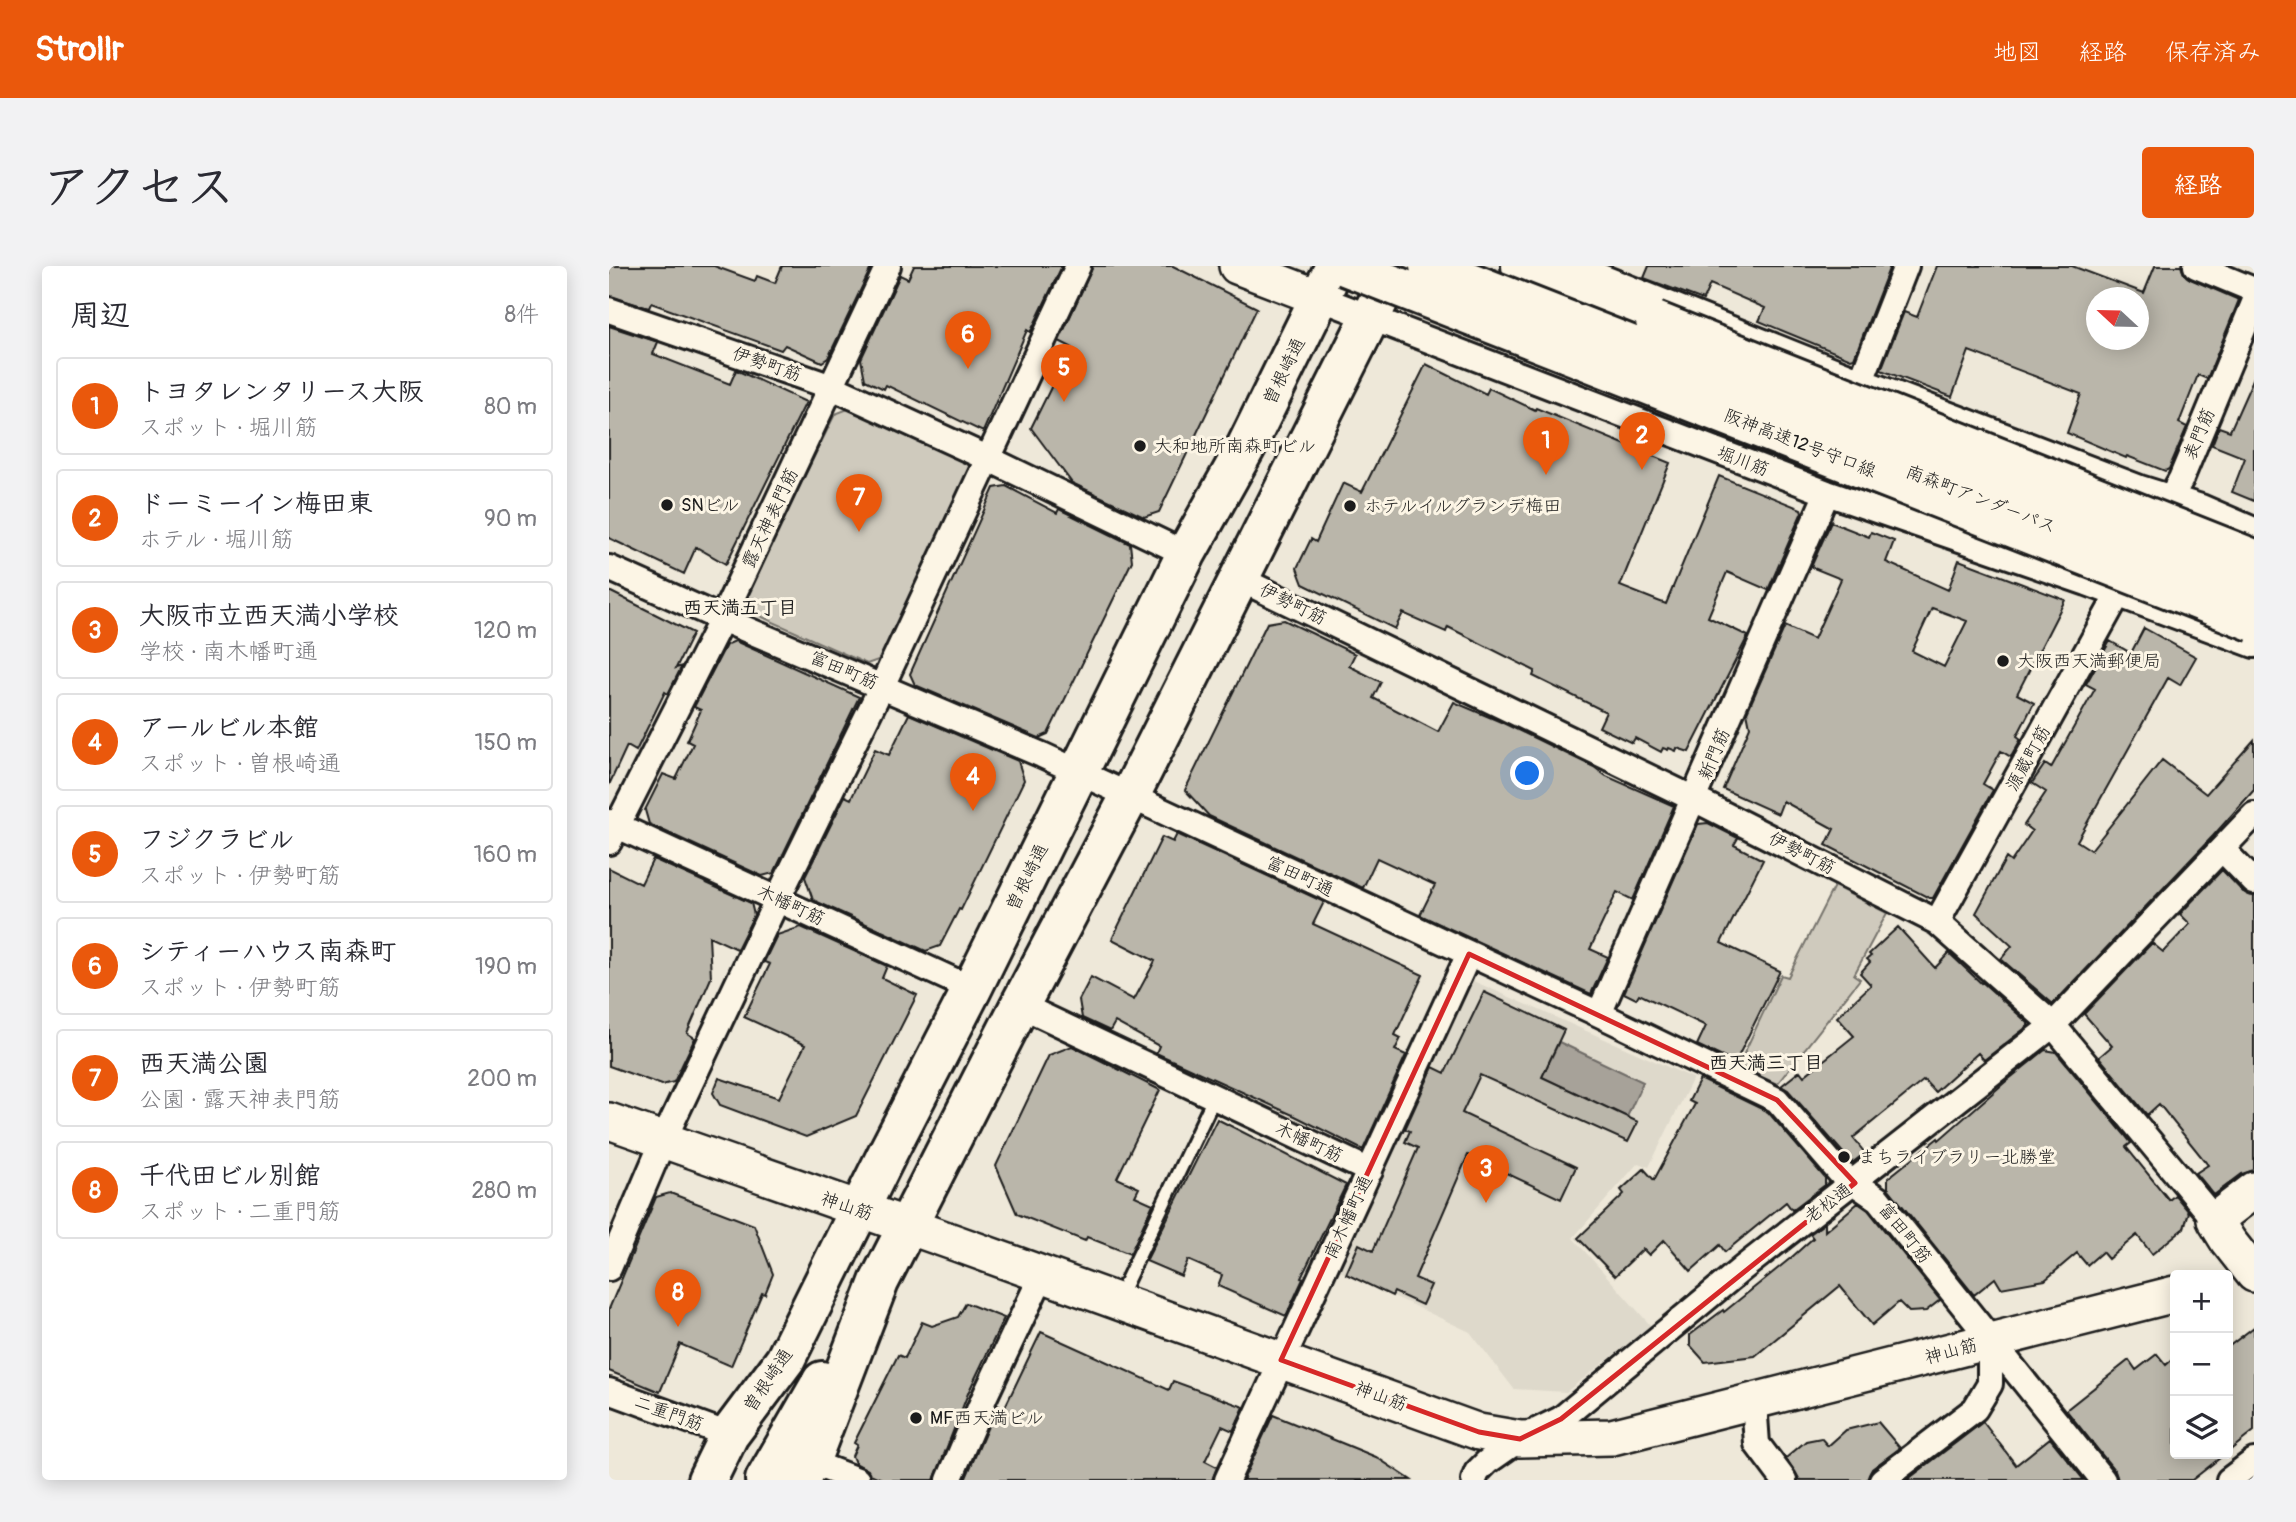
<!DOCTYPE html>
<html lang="ja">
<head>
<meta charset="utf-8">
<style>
  :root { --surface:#fff; --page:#f2f2f3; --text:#2b2b33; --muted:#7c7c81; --line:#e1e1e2; --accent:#ea580c }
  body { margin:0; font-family:Pangolin,"Klee One",sans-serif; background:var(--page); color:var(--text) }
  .controls { position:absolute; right:21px; bottom:21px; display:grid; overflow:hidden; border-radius:7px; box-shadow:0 4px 18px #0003 }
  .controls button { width:63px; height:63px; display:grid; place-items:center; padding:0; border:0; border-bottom:2px solid var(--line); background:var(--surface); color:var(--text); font:35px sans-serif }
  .compass { position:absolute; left:1477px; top:21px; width:63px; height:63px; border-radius:50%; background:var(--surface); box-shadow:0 4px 18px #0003; rotate:292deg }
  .you { position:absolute; left:919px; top:508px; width:24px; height:24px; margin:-18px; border:5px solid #fff; border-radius:50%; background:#1a73e8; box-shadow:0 0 0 10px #1a73e833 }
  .badge { display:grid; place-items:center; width:46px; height:46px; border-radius:50%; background:var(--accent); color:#fff; font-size:23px; font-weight:700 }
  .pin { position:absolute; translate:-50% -58px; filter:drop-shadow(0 2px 4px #0008) }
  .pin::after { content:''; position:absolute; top:37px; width:24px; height:21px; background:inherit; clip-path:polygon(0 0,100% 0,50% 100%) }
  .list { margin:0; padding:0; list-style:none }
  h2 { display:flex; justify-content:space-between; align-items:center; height:91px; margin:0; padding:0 28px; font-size:30px }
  h2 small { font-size:23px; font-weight:400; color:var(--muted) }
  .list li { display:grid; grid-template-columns:46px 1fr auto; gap:21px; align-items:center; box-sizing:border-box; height:98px; margin:0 14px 14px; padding:0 14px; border:2px solid var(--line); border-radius:7px }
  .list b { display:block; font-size:26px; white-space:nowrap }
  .list p { margin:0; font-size:23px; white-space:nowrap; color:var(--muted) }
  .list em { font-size:23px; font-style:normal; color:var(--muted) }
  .icon { flex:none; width:38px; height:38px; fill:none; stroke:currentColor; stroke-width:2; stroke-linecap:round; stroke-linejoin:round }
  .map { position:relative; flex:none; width:1645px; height:1214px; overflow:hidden; border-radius:7px }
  header { display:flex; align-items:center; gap:42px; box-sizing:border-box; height:98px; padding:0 35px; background:var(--accent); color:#fff }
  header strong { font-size:33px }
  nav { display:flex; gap:38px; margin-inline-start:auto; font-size:24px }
  .intro { display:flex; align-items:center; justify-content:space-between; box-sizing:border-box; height:168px; padding:0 42px }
  h1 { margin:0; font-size:49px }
  .button { padding:18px 32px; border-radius:7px; background:var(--accent); color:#fff; font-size:24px; font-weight:700 }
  main { display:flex; gap:42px; padding:0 42px }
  aside { flex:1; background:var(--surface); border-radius:7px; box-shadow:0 4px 18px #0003 }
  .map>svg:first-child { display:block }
  .built { fill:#ded9cb }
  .green { fill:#cfcabd; stroke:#76736c; stroke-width:2 }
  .water { fill:#a7a299; stroke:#6f6c67; stroke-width:2 }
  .building { fill:#bab6aa; stroke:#1c1c1c; stroke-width:2; fill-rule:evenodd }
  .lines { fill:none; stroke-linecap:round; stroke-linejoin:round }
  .lane-casing { stroke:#1c1c1c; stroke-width:18 }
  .street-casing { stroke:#1c1c1c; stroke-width:30 }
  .secondary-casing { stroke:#1c1c1c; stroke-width:40 }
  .highway-casing { stroke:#1c1c1c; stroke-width:44 }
  .lane { stroke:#fcf5e5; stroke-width:12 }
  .street { stroke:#fcf5e5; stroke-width:24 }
  .secondary { stroke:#fcf5e5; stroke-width:35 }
  .highway { stroke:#fcf5e5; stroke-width:38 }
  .highway-bridge-casing { stroke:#1c1c1c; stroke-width:44; stroke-linecap:butt }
  .highway-bridge { stroke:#fcf5e5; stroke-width:38 }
  .marked { fill:none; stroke:#d62828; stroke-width:5; stroke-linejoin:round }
  .poi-dot { fill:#1c1c1c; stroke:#fcf5e5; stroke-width:2.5 }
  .labels { text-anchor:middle; stroke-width:6; stroke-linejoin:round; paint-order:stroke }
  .street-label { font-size:18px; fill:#1c1c1c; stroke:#fcf5e5 }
  .poi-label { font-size:18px; fill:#1c1c1c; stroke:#fcf5e5; text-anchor:start }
  .neighbourhood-label { font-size:19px; font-weight:bold; fill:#1c1c1c; stroke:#fcf5e5 }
</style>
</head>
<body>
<header>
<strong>Strollr</strong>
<nav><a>地図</a><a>経路</a><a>保存済み</a></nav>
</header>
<div class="intro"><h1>アクセス</h1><a class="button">経路</a></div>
<main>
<aside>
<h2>周辺<small>8件</small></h2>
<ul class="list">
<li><span class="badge">1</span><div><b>トヨタレンタリース大阪</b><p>スポット · 堀川筋</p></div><em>80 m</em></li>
<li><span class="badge">2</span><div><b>ドーミーイン梅田東</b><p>ホテル · 堀川筋</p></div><em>90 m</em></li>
<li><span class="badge">3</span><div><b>大阪市立西天満小学校</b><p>学校 · 南木幡町通</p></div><em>120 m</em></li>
<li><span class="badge">4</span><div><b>アールビル本館</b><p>スポット · 曽根崎通</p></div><em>150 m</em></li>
<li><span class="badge">5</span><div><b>フジクラビル</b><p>スポット · 伊勢町筋</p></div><em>160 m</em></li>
<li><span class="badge">6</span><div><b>シティーハウス南森町</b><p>スポット · 伊勢町筋</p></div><em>190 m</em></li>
<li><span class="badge">7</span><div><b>西天満公園</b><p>公園 · 露天神表門筋</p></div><em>200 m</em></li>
<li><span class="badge">8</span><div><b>千代田ビル別館</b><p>スポット · 二重門筋</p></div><em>280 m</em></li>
</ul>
</aside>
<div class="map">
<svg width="1645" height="1214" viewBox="0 0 1645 1214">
  <rect width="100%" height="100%" fill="#eee8d9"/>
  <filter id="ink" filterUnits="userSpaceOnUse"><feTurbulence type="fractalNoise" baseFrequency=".0143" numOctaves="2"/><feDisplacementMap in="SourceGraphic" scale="14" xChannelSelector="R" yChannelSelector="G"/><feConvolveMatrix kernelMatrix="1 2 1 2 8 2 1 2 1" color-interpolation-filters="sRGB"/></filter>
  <g filter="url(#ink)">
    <path class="built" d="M 862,714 L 1084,812 L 1040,901 L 1029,897 L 964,972 L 1042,1060 L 957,1126 L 905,1123 L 861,1066 L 729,1004 Z"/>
    <path class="green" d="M 239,143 L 364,199 L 272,393 L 258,398 L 142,346 L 136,332 L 226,148 Z
      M 1225,620 L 1278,647 L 1245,709 L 1251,713 L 1168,818 L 1129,800 L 1172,709 L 1179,711 Z"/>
    <path class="water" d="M 950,776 L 1034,816 L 1018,851 L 933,811 Z"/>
    <path class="building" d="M 0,0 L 105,0 L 146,15 L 148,10 L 166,17 L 173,0 L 263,0 L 219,92 L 213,96 L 176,79 L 172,84 L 42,37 L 40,42 L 0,30 Z
      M 305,0 L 453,0 L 423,63 L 421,66 L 418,64 L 374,166 L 277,119 L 275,123 L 256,114 L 252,93 L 291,9 L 299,13 Z
      M 484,0 L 564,0 L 648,42 L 550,246 L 535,251 L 463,217 L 422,162 L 462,81 L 450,75 Z
      M 1040,0 L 1281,0 L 1245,92 L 1242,93 L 1150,55 L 1156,42 L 1101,18 L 1094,34 L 1035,12 Z
      M 1328,0 L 1463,0 L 1535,27 L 1546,0 L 1572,0 L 1575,8 L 1581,13 L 1630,34 L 1598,113 L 1589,109 L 1570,157 L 1578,161 L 1560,203 L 1556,205 L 1518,190 L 1517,192 L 1458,167 L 1472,128 L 1360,85 L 1343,131 L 1272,104 L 1295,46 L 1308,51 ZM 1488,32 L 1530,32 L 1530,74 L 1488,74 Z
      M 0,60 L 49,76 L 44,88 L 121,118 L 127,104 L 197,136 L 117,298 L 87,281 L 75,308 L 0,272 Z
      M 817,98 L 877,128 L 880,122 L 926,144 L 927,142 L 1061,197 L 1011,320 L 1049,335 L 1057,338 L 1110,210 L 1192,243 L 1193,246 L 1159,324 L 1118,306 L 1099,351 L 1139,370 L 1080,486 L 1068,482 L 1067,485 L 1060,482 L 1059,484 L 1054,482 L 1052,486 L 1026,472 L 1023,477 L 990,461 L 997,446 L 924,410 L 926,405 L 839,361 L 837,366 L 794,347 L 786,363 L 694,318 L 688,302 L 702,273 L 707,276 L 734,217 L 753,226 Z
      M 1645,111 L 1645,235 L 1623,226 L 1636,192 L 1603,179 L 1610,161 L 1621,165 Z
      M 397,220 L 448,247 L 450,243 L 521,278 L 523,295 L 439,468 L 430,472 L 306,419 L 301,408 L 385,222 Z
      M 1222,256 L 1260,271 L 1262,266 L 1285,275 L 1277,296 L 1339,324 L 1350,294 L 1456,334 L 1408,428 L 1425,437 L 1408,470 L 1412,473 L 1402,491 L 1392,485 L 1374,518 L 1384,524 L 1324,632 L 1320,632 L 1217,579 L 1225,563 L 1174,535 L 1169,548 L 1114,523 L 1141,461 L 1138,446 L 1176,360 L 1205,373 L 1232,313 L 1202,301 ZM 1323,342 L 1358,355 L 1335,401 L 1303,385 Z
      M 0,325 L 84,367 L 67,402 L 73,400 L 59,428 L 56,426 L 27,485 L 18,480 L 0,519 Z
      M 675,354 L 746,388 L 740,400 L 772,416 L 764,432 L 829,466 L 845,436 L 892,456 L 985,501 L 997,510 L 1065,540 L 1024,634 L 1008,626 L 981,683 L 999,691 L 982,728 L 811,649 L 826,619 L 768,592 L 754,622 L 600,550 L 576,524 L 658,357 Z
      M 1535,362 L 1587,391 L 1571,419 L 1559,412 L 1468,575 L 1482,584 L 1553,494 L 1597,528 L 1645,474 L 1645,524 L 1604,570 L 1444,738 L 1392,693 L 1403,680 L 1367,647 L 1397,592 L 1402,596 L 1423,565 L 1415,559 L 1437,526 L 1423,517 L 1436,498 L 1442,502 L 1486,423 L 1477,418 L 1501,375 L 1522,387 Z
      M 126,375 L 250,431 L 165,607 L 153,610 L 40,558 L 36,544 L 54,508 L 67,513 L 84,478 L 78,475 L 92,444 L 85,441 L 117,379 Z
      M 300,448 L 409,495 L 415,514 L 352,644 L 350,643 L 331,680 L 317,685 L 204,634 L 196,611 L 236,530 L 242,533 L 266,483 L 280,489 Z
      M 1099,557 L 1129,572 L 1125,579 L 1154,594 L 1112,677 L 1171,705 L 1126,797 L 1088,779 L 1097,760 L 1030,728 L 1027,733 L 1015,727 L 1089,558 Z
      M 568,568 L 715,636 L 704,658 L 814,709 L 786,769 L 792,772 L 786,784 L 797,789 L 754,884 L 686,850 L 547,787 L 550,780 L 506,756 L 501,765 L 473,752 L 470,734 L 482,711 L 525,734 L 546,695 L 503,673 L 553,571 L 564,576 Z
      M 44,593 L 142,637 L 145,649 L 128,683 L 100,670 L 102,712 L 78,767 L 86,772 L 65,816 L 53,819 L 0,800 L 0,602 L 32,618 Z
      M 1613,604 L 1634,626 L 1645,630 L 1645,904 L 1633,908 L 1605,929 L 1587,907 L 1599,899 L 1550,838 L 1538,849 L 1490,791 L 1503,780 L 1475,748 L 1543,677 L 1554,686 L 1581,658 L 1571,648 Z
      M 192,661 L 278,700 L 273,712 L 308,729 L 247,850 L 197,871 L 111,839 L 104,827 L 110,812 L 170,832 L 196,779 L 135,751 L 161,698 L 155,696 L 168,669 Z
      M 1289,661 L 1326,702 L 1340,687 L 1372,717 L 1373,716 L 1419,757 L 1419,760 L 1375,794 L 1369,787 L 1326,826 L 1315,814 L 1244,872 L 1256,887 L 1243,897 L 1179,824 L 1172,820 L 1191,805 L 1195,810 L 1245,770 L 1228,751 L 1262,719 L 1251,707 L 1261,696 L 1258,693 L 1262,690 L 1260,688 Z
      M 875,726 L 955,764 L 933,811 L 1029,856 L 1019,876 L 871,809 L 853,847 L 967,901 L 952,933 L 859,889 L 806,1012 L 822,1019 L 813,1039 L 785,1026 L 783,1030 L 737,1008 L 750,978 L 764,985 L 809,882 L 796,876 L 801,865 L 796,863 L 824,801 L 836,807 Z
      M 463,780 L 551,824 L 508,912 L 530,922 L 526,930 L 544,938 L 521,988 L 478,971 L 476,975 L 408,948 L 387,900 L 440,789 Z
      M 1436,784 L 1447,786 L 1515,868 L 1522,877 L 1517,881 L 1560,934 L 1566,929 L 1580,946 L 1575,962 L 1543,988 L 1528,969 L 1499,993 L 1493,986 L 1478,999 L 1468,987 L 1436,1014 L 1392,1022 L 1386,1012 L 1365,1029 L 1279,922 L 1279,912 L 1329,872 L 1330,874 L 1395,817 Z
      M 1091,813 L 1159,846 L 1216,912 L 1216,919 L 1183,944 L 1177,936 L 1116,986 L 1111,979 L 1082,1005 L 1055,974 L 1040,989 L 1034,983 L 1006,1010 L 969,972 L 1015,928 L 1012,924 L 1035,903 L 1045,914 L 1086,838 L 1080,835 Z
      M 608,853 L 737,919 L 692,1012 L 694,1013 L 677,1050 L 609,1020 L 613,1009 L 579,994 L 572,1010 L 537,995 Z
      M 61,927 L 145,959 L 164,1008 L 156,1028 L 153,1027 L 122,1100 L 71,1078 L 51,1126 L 0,1105 L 0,1043 L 47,931 Z
      M 1249,937 L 1259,944 L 1331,1034 L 1317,1045 L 1300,1046 L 1290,1036 L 1263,1059 L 1231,1020 L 1146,1090 L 1096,1096 L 1081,1079 L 1081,1069 L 1114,1044 L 1115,1046 L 1183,991 L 1204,972 L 1201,968 L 1216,957 L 1216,965 Z
      M 357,1037 L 395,1052 L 360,1125 L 325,1214 L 275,1214 L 261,1208 L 259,1204 L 246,1197 L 243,1190 L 248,1179 L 245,1177 L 289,1089 L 296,1092 L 313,1056 L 323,1060 L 349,1051 Z
      M 1645,1061 L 1645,1165 L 1619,1186 L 1619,1081 Z
      M 432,1066 L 560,1124 L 564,1115 L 635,1141 L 624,1165 L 613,1160 L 596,1195 L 608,1201 L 603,1214 L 356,1214 L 388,1139 L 395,1143 Z
      M 1548,1088 L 1557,1099 L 1566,1091 L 1566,1188 L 1616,1188 L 1583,1214 L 1509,1214 L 1506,1205 L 1457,1144 L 1520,1094 L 1527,1104 Z
      M 664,1149 L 767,1191 L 802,1214 L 634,1214 Z
      M 1269,1156 L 1291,1182 L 1263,1203 L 1258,1214 L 1191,1214 L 1177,1192 L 1197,1175 L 1212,1172 L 1219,1180 L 1237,1164 Z
      M 1374,1156 L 1407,1199 L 1441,1172 L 1475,1214 L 1298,1214 Z"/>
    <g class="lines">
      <g class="lane-casing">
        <path id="lane" d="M 509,1033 L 605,832"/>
      </g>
      <g class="street-casing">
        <path id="street" d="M 965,0 L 1252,115 L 1531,222 L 1592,241 L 1645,264
          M 1587,0 L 1645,24
          M 711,32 L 1218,227 L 1478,317 L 1645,379
          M 0,44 L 223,121 L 378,192 L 577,288
          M 1252,115 L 1297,0
          M 1555,244 L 1572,213 L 1645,37
          M 0,302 L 113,353 L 433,489 L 990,748 L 1168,834 L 1231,907 L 1269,933 L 1494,1214
          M 631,313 L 1085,533 L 1328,656 L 1444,759 L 1606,954
          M 0,556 L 363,723
          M 0,576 L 113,353 L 279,0
          M 1613,583 L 1645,616
          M 1328,656 L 1516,316
          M 411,739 L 761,905
          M 990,748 L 1218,227
          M 0,1002 L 54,875 L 169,632 L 273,420 L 469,0
          M 0,1125 L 120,1169
          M 1145,1136 L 1148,1178 L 1175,1214
          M 201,1196 L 248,1214
          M 340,1214 L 376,1130 L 433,1009
          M 618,1214 L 860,688
          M 865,1214 L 868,1206 L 878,1196 L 911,1173 L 952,1153 L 1134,1002 L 1444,759 L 1645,549
          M 1273,1214 L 1366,1143 L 1381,1118 L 1381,1074
          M 1620,1214 L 1645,1195"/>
      </g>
      <g class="secondary-casing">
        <path id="secondary" d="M 628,0 L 711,32
          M 0,855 L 344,976 L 870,1166 L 911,1173 L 1003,1171 L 1566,1028
          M 1645,924 L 1606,954 L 1619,975 L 1645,1008"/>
      </g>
      <g class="highway-casing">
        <path id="highway" d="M 912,0 L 1046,55
          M 98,1214 L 120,1169 L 176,1094 L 279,886 L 363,723 L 577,288 L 638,179 L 726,0
          M 156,1214 L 213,1115
          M 191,1214 L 201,1196 L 270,1016 L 411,739 L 521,530 L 787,0"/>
      </g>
      <use href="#lane" class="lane"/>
      <use href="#street" class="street"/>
      <use href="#secondary" class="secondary"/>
      <use href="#highway" class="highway"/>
      <g class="highway-bridge-casing">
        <path id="highway-bridge" d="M 736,0 L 1645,356
          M 820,0 L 1645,323
          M 1046,55 L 1645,293"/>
      </g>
      <use href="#highway-bridge" class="highway-bridge"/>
    </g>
  </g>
  <path class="marked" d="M 860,688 L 1168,834 L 1246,917 L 952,1153 L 911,1173 L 870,1166 L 672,1094 Z"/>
  <g class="poi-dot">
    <circle cx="531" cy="180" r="7"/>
    <circle cx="58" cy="239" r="7"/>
    <circle cx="741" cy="240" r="7"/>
    <circle cx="1394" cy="395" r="7"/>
    <circle cx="1235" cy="891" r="7"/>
    <circle cx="307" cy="1152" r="7"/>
  </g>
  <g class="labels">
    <g class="street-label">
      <text transform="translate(158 98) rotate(19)" y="6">伊勢町筋</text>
      <text transform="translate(675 105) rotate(-64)" y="6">曽根崎通</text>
      <text transform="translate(1590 168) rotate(-67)" y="6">表門筋</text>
      <text transform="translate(1191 177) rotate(21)" y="6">阪神高速12号守口線</text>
      <text transform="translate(1134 195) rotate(21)" y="6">堀川筋</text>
      <text transform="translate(1372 233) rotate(21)" y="6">南森町アンダーパス</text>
      <text transform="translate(161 252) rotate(-65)" y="6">露天神表門筋</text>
      <text transform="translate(684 338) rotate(26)" y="6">伊勢町筋</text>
      <text transform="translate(235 404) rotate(23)" y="6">富田町筋</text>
      <text transform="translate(1105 488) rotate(-67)" y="6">新門筋</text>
      <text transform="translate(1419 492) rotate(-61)" y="6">源蔵町筋</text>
      <text transform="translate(1193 587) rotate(27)" y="6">伊勢町筋</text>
      <text transform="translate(691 610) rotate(25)" y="6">富田町通</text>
      <text transform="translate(418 611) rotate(-64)" y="6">曽根崎通</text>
      <text transform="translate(182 639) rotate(25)" y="6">木幡町筋</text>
      <text transform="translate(700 876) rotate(25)" y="6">木幡町筋</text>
      <text transform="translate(1219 937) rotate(-37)" y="6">老松通</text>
      <text transform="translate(238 940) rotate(19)" y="6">神山筋</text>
      <text transform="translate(739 951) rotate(-65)" y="6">南木幡町通</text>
      <text transform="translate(1296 967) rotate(51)" y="6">富田町筋</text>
      <text transform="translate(1342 1085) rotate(-15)" y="6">神山筋</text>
      <text transform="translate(159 1114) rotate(-56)" y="6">曽根崎通</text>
      <text transform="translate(772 1130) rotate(20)" y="6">神山筋</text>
      <text transform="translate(60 1147) rotate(20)" y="6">二重門筋</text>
    </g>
    <g class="poi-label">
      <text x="545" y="186">大和地所南森町ビル</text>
      <text x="72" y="245">SNビル</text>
      <text x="755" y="246">ホテルイルグランデ梅田</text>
      <text x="1408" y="401">大阪西天満郵便局</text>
      <text x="1249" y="897">まちライブラリー北勝堂</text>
      <text x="321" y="1158">MF西天満ビル</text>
    </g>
    <g class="neighbourhood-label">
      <text x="131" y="348">西天満五丁目</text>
      <text x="1157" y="803">西天満三丁目</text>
    </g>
  </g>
</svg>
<div class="controls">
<button>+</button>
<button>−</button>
<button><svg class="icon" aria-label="layers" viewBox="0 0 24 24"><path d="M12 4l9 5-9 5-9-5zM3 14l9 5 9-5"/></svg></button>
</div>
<svg class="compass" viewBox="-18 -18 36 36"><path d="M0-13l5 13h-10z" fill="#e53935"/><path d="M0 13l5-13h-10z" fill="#7c7c81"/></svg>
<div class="you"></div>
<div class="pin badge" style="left:937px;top:209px">1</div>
<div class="pin badge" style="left:1033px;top:204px">2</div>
<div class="pin badge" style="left:877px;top:937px">3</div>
<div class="pin badge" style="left:364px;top:545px">4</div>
<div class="pin badge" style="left:455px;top:136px">5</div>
<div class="pin badge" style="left:359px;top:103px">6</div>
<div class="pin badge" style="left:250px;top:266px">7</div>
<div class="pin badge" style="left:69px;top:1061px">8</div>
</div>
</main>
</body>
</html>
